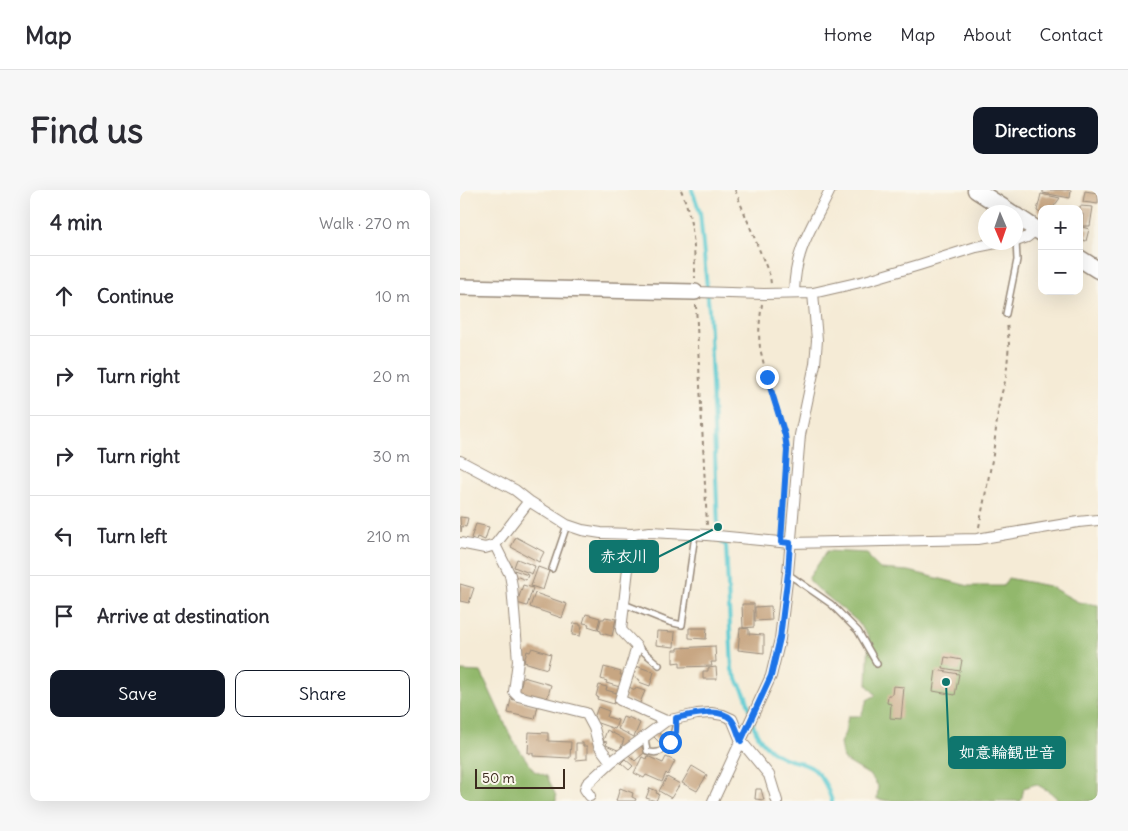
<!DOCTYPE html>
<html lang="en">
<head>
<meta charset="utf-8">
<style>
  :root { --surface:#fff; --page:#f7f7f7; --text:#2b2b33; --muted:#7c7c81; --line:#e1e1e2; --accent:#111827 }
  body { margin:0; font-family:Delius,"Klee One",sans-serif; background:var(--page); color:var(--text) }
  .controls { position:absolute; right:15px; top:15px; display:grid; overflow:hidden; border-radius:10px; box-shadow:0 5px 20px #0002 }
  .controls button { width:45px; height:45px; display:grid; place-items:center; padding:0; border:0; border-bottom:1px solid var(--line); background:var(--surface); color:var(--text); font:25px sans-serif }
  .compass { position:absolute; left:518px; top:15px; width:45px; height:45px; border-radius:50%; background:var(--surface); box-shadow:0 5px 20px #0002; rotate:178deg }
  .scale { position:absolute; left:15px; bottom:12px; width:90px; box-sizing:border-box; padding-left:5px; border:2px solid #3b2a1e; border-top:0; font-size:14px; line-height:18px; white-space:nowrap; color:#3b2a1e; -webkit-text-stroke:4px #fbf7ec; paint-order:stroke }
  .stop { position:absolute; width:15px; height:15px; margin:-11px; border:4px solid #1a73e8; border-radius:50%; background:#fff }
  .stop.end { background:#1a73e8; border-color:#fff; box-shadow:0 1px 5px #0008 }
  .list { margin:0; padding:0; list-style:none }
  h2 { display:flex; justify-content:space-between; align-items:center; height:65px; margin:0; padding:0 20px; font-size:21px }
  h2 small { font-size:16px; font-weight:400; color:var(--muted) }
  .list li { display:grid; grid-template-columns:32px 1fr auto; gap:15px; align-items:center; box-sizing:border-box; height:80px; padding:0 20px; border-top:1px solid var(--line) }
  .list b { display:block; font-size:19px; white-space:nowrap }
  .list em { font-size:16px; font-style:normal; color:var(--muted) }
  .actions { display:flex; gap:10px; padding:15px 20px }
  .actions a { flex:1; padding:11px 0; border:1px solid var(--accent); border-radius:10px; text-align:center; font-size:18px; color:var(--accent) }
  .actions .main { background:var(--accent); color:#fff }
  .icon { flex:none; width:28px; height:28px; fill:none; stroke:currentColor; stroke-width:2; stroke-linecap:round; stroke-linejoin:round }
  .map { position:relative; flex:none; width:638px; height:611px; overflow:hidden; border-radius:10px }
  header { display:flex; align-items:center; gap:30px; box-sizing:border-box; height:70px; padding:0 25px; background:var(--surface); border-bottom:1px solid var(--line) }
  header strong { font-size:24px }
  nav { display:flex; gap:28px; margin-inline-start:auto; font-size:18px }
  .intro { display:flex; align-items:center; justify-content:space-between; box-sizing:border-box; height:120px; padding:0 30px }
  h1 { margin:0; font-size:35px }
  .button { padding:12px 22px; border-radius:10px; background:var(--accent); color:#fff; font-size:18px; font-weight:700 }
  main { display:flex; gap:30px; padding:0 30px }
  aside { flex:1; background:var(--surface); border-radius:10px; box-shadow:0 5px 20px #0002 }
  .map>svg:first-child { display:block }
  .forest { fill:#92b86c; stroke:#667145 }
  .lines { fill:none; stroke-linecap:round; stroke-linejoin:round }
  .stream { stroke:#5dcad1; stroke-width:4 }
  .building { fill:#c7a682 }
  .lane-casing { stroke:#988a7a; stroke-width:8 }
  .street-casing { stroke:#988a7a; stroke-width:12 }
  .secondary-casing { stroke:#988a7a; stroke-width:18 }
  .primary-casing { stroke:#988a7a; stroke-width:19 }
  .path { stroke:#988a7a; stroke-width:2; stroke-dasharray:4 4; stroke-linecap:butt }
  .lane { stroke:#fff; stroke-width:5 }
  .street { stroke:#fff; stroke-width:10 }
  .secondary { stroke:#fff; stroke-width:15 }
  .primary { stroke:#fff; stroke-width:16 }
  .route { stroke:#1a73e8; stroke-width:6 }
  .leader { fill:none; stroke:#0f766e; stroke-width:2 }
  .callout-dot { fill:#0f766e; stroke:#fbf7ec; stroke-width:2 }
  .callout { fill:#0f766e; stroke:#0f766e; stroke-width:2 }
  .callout-label { font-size:16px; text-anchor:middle; font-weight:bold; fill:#fff }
</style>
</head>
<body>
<header>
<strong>Map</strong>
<nav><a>Home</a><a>Map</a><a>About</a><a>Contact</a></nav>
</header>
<div class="intro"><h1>Find us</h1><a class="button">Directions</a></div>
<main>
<aside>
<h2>4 min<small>Walk · 270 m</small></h2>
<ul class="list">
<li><svg class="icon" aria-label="ahead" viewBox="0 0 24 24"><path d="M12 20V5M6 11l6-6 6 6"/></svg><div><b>Continue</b></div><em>10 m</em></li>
<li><svg class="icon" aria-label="right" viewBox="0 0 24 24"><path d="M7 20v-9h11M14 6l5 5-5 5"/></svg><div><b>Turn right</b></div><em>20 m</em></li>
<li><svg class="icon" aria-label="right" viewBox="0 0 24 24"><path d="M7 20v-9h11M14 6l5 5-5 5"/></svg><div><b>Turn right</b></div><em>30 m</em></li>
<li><svg class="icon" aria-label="left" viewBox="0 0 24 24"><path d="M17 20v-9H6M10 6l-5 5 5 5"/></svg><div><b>Turn left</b></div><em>210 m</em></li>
<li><svg class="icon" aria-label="arrive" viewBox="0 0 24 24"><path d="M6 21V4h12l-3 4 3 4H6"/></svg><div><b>Arrive at destination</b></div></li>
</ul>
<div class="actions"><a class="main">Save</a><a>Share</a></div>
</aside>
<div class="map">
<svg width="638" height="611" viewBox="0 0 638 611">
  <rect width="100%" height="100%" fill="#fbf7ec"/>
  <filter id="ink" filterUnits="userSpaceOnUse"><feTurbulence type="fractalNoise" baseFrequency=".02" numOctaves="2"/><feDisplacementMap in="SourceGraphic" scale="10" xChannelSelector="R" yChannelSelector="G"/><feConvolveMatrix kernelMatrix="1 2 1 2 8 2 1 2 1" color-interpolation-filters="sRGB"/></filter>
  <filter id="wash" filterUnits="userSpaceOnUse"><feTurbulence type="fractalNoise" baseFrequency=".0096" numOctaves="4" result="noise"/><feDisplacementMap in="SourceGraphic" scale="20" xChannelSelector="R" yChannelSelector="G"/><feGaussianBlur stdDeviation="1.12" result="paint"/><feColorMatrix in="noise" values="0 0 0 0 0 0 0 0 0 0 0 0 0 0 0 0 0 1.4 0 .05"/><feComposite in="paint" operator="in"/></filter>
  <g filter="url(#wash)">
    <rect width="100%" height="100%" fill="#f5ebd6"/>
    <path class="forest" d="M 367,361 L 407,363 L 411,370 L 420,379 L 449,381 L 509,396 L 543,396 L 548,388 L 589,396 L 618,412 L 638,415 L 638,611 L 600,611 L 590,602 L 576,594 L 564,598 L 561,611 L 431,611 L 417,609 L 418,596 L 411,586 L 383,569 L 380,553 L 385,543 L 388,526 L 401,526 L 407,510 L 416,505 L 407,495 L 409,447 L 397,431 L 357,398 L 348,389 Z
      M 0,481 L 21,482 L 52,549 L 74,581 L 87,586 L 96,606 L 96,611 L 0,611 Z"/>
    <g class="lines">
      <path class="stream" d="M 232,0 L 240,22 L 249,120 L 258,337 L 262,353 L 266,355 L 272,480 L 286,506 L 291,524
        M 292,531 C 298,551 310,564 330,570 C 337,572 346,574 352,578 C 363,586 368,599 372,611"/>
    </g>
    <g id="blocks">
      <path class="building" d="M 583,0 L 611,0 L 610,8 L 583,3 Z
        M 625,1 L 638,3 L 638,14 L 623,12 Z
        M 581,4 L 600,8 L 592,19 L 582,19 L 582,24 L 577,21 Z
        M 620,16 L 633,17 L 630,36 L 622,36 L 623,24 L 620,24 Z
        M 619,36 L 629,39 L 626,51 L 619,49 Z
        M 0,327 L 8,328 L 6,337 L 2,336 L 1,342 Z
        M 16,334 L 29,337 L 25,350 L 17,347 L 16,350 L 11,348 Z
        M 56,347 L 84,362 L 79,372 L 51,357 Z
        M 57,369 L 75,376 L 72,384 L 54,377 Z
        M 78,377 L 89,381 L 83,400 L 71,396 Z
        M 54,380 L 68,385 L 66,390 L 53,385 Z
        M 0,394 L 14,398 L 9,413 L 0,411 Z
        M 63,395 L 73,398 L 67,416 L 57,413 Z
        M 75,403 L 107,414 L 102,428 L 70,417 Z
        M 282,414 L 294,414 L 294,437 L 283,438 Z
        M 311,416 L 312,430 L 295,431 L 295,417 Z
        M 126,424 L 140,428 L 137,439 L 128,436 L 129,434 L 123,433 Z
        M 145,427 L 156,429 L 152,446 L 141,443 L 141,441 L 138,440 L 141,429 L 144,429 Z
        M 114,433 L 120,434 L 120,436 L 122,436 L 120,446 L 112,445 Z
        M 229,438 L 247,438 L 246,449 L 229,448 Z
        M 280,438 L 289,439 L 289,444 L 304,445 L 304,463 L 278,460 Z
        M 197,441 L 215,442 L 214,457 L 196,455 Z
        M 255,456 L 256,472 L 251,472 L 252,476 L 220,477 L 220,472 L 213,473 L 213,460 L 218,460 L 218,458 Z
        M 72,458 L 91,464 L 87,479 L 64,472 L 67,461 L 70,462 Z
        M 485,467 L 502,470 L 500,481 L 483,478 Z
        M 176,476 L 194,482 L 190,496 L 179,492 L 180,490 L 173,487 Z
        M 144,477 L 161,482 L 160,485 L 163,485 L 160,497 L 146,493 L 147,491 L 141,489 Z
        M 256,477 L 257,489 L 243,489 L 243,481 L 248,481 L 248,478 Z
        M 476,480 L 499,484 L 495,505 L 473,501 Z
        M 63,487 L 91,495 L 87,509 L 59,501 Z
        M 139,495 L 147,497 L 146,500 L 157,503 L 154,514 L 137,509 L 138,507 L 136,506 Z
        M 433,496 L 444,497 L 441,529 L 430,528 L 431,514 L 427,513 L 428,505 L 432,505 Z
        M 169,497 L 175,500 L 176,498 L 185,501 L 179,515 L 165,508 Z
        M 51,509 L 78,516 L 75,529 L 48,523 Z
        M 138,517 L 149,521 L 147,527 L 158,530 L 155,539 L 135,532 L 136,529 L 134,528 Z
        M 163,527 L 168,529 L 168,527 L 180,533 L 174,547 L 158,539 Z
        M 147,540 L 164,549 L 160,561 L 146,555 L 147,552 L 143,551 Z
        M 69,542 L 88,543 L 88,551 L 111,552 L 110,568 L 73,566 L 73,563 L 68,563 Z
        M 198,542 L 206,549 L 201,554 L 193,546 Z
        M 116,553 L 123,553 L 123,556 L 127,556 L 127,569 L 116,570 Z
        M 180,554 L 185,562 L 175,571 L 169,565 Z
        M 187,566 L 203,573 L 206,567 L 215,571 L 208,585 L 206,583 L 202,592 L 186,585 L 184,588 L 174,583 L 182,567 L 186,569 Z
        M 165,569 L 173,576 L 169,580 L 161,573 Z
        M 232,576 L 247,585 L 237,601 L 222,593 Z
        M 207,587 L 220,594 L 211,608 L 199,601 Z
        M 160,598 L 173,603 L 172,607 L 176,609 L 175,611 L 156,611 Z
        M 190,598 L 197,601 L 196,603 L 199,604 L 196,611 L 186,608 Z
        M 296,599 L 301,599 L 304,610 L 295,609 Z"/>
    </g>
  </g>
  <g filter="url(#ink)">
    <use href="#blocks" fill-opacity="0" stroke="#988a7a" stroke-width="1"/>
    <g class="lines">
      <g class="lane-casing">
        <path id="lane" d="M 546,124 L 557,70 L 556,51
          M 92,379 L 107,335
          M 328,384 L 371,414 L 398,441 L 417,474
          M 164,414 L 209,432 L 222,435 L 235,345
          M 178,457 L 199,475
          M 185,548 L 187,561 C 207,569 215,544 216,529"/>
      </g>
      <g class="street-casing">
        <path id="street" d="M 556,51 L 567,47 L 576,40
          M 235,102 L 304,104 L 353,103 L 405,91 L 459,75 L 516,57 L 541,52
          M 334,103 C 335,58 352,38 370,0
          M 0,271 L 55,300 L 69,311 L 107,335 L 122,340 L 141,343 L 172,344 L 190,342 L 247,345 L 330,353 L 517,349 L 618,332 L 638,330
          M 172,344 L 161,440 L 177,457 L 160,510 L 206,531
          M 0,353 L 25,358 L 35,355 L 69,311
          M 35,355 L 50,385 L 52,396 L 58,471 L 54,502 L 58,506 L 126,523 L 134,538 L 139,556 L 151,572
          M 130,606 L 125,599 L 127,594 L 151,572 L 206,531 L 237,524 L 251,523 L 263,525 L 272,529 L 281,551 L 309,585 L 317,611
          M 253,611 L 311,486 L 320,449 L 328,383 L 340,245 L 355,174 L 357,150 L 353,103"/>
      </g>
      <g class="secondary-casing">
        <path id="secondary" d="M 0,97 L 235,102"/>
      </g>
      <g class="primary-casing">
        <path id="primary" d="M 516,0 L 550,22
          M 556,26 L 582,43
          M 619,68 L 638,80"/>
      </g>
      <path class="path" d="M 221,0 C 233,28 235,58 235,88
        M 275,0 L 310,86 L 311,94
        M 302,114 C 300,127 298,143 300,157 C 306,191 323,223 327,258
        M 236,115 L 247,335
        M 519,337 L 533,265 L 539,213 L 546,188 L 549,154 L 547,132"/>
      <use href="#lane" class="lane"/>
      <use href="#street" class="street"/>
      <use href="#secondary" class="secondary"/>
      <use href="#primary" class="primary"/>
    </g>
  </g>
  <g class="lines" filter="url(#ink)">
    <path class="route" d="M 210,552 L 216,542 L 216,528 C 230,525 259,517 271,529 C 276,534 278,545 281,551 L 311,486 L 320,448 L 328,383 L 330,353 L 321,352 L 327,260 L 325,245 L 307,187"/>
  </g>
  <path class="leader" d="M258 337L198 367M486 492L489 562"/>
  <g class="callout-dot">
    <circle cx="258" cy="337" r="5"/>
    <circle cx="486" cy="492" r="5"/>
  </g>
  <g class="callout">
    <rect x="130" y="351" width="68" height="31" rx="5"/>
    <rect x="489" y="547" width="116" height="31" rx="5"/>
  </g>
  <g class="callout-label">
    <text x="164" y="372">赤衣川</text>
    <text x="547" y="568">如意輪観世音</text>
  </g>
</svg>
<div class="controls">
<button>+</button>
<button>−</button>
</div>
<svg class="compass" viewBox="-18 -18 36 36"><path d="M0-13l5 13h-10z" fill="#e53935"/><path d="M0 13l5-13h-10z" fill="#7c7c81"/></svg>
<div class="scale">50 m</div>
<div class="stop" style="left:210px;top:552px"></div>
<div class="stop end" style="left:307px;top:187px"></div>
</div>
</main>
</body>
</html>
